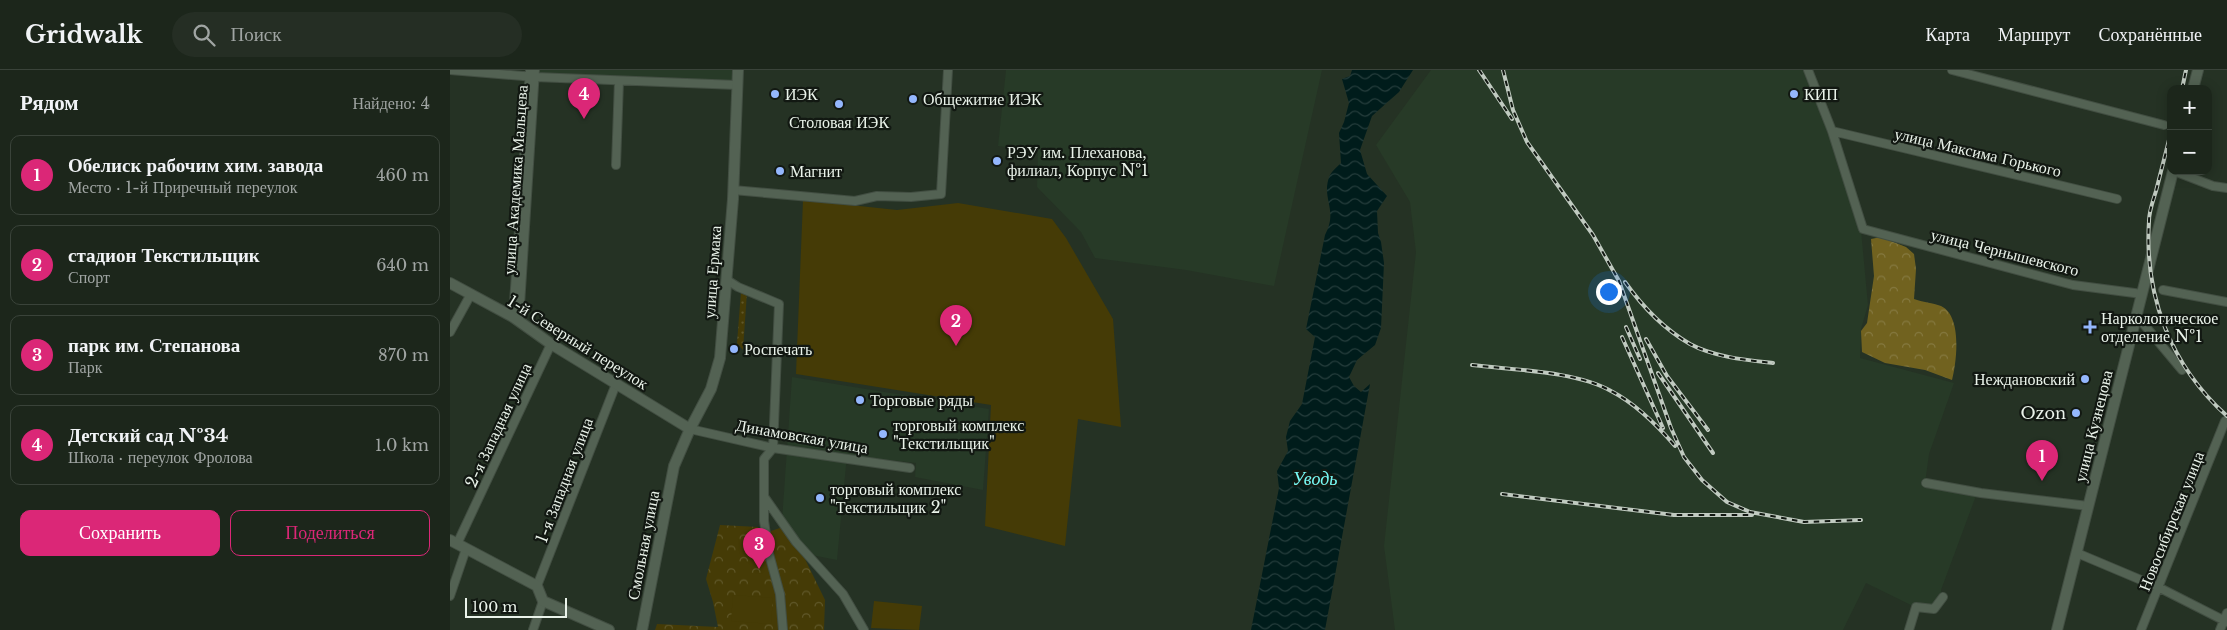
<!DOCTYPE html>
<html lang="ru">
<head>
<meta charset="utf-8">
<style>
  :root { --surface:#1c261b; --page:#252e24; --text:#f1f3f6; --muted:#a0a5a3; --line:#3a433a; --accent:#db2777 }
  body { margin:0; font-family:"Libre Baskerville",serif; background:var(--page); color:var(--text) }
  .controls { position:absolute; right:15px; top:15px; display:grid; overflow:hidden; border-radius:10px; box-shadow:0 2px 12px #0003 }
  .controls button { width:45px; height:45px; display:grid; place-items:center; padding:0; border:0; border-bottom:1px solid var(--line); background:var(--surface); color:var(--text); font:25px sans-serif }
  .scale { position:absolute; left:15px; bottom:12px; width:102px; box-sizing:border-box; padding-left:5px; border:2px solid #eaf3ea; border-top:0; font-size:14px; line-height:18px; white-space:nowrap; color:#eaf3ea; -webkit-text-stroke:4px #121812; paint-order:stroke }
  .you { position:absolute; left:1158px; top:221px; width:18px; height:18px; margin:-12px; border:4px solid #fff; border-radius:50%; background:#1a73e8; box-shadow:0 0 0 8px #1a73e833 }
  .badge { display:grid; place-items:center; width:32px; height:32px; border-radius:50%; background:var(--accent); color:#fff; font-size:16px; font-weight:700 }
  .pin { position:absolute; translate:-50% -41px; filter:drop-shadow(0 1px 2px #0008) }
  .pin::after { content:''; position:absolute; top:26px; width:18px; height:15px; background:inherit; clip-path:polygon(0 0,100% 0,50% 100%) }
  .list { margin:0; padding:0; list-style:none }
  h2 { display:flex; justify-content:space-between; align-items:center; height:65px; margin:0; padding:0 20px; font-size:21px }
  h2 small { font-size:16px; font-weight:400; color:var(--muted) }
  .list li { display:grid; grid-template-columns:32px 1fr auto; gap:15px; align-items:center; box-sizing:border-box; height:80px; margin:0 10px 10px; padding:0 10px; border:1px solid var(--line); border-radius:10px }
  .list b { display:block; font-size:19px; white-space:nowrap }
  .list p { margin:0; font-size:16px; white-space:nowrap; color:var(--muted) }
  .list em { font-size:16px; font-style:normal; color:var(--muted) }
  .actions { display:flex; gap:10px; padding:15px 20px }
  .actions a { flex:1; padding:11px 0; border:1px solid var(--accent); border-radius:10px; text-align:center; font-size:18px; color:var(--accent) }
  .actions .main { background:var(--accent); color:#fff }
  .icon { flex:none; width:28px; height:28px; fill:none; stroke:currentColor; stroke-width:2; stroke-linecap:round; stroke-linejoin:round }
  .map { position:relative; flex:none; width:1777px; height:560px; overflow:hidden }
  header { display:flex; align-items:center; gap:30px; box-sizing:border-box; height:70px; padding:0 25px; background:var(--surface); border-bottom:1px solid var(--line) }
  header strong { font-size:24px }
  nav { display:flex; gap:28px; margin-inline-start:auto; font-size:18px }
  .search { width:350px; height:45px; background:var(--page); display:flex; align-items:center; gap:12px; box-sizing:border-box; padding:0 18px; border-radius:28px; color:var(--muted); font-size:19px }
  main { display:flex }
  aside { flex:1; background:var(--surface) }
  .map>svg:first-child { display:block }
  .built { fill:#273a27 }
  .grass { fill:url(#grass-dots) }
  .forest { fill:url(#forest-crowns) }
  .park { fill:url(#park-crowns) }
  .pitch { fill:#453b06 }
  .water { fill:url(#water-waves) }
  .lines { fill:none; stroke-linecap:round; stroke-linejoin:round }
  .street-casing { stroke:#424e42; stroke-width:10 }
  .secondary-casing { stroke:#424e42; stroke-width:12 }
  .street { stroke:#536253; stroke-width:8 }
  .secondary { stroke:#536253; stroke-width:10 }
  .rail-casing { stroke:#c0cac0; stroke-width:4 }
  .rail { stroke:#121812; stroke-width:2; stroke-dasharray:5.5; stroke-linecap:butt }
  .poi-dot { fill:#94b7fd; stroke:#121812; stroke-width:2 }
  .labels { text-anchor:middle; stroke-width:4.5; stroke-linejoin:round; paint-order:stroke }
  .poi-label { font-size:16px; fill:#eaf3ea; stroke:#121812; text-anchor:start }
  .street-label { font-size:16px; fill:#eaf3ea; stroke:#121812 }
  .water-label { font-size:18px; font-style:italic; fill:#77fbf7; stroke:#121812 }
</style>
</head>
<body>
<header>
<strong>Gridwalk</strong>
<div class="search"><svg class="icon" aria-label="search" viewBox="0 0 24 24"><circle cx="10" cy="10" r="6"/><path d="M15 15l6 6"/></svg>Поиск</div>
<nav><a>Карта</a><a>Маршрут</a><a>Сохранённые</a></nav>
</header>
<main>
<aside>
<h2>Рядом<small>Найдено: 4</small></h2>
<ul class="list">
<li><span class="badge">1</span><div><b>Обелиск рабочим хим. завода</b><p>Место · 1-й Приречный переулок</p></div><em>460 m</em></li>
<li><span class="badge">2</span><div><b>стадион Текстильщик</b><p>Спорт</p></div><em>640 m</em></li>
<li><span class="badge">3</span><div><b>парк им. Степанова</b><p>Парк</p></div><em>870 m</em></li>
<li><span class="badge">4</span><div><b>Детский сад №34</b><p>Школа · переулок Фролова</p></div><em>1.0 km</em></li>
</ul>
<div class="actions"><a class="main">Сохранить</a><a>Поделиться</a></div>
</aside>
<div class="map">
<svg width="1777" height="560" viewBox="0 0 1777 560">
  <defs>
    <pattern id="grass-dots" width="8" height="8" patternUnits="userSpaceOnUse" patternTransform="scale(1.25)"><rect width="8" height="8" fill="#453b06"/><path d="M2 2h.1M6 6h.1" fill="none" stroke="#60582a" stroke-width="1.8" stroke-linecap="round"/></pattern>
    <pattern id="forest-crowns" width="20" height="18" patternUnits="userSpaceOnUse" patternTransform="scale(1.25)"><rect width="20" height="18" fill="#71621f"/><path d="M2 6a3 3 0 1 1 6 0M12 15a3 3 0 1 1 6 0" fill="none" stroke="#857940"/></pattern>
    <pattern id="park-crowns" width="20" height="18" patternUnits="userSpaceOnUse" patternTransform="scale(1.25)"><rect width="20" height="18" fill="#453b06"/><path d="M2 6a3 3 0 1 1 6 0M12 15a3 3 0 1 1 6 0" fill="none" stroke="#60582a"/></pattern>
    <pattern id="water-waves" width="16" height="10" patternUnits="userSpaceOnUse" patternTransform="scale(1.25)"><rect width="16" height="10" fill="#001c1b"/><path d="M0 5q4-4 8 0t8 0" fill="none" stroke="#253d3c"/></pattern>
  </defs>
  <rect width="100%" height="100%" fill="#253224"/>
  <path class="built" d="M 89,0 L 282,0 L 282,11 L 89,3 Z
    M 556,0 L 872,0 L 824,216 L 736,200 L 645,188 L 631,162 L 587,117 L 588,81 L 548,76 Z
    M 981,0 L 1356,0 L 1380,61 L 1411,160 L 1418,235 L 1411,259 L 1410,288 L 1504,313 L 1479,384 L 1475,413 L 1527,423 L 1491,520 L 1492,527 L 1484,539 L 1465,537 L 1416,513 L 1393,560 L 945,560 L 934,476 L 966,182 L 960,132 L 926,75 Z
    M 342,307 L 539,339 L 533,420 L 465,407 L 466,393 L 397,385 L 387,490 L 357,484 L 332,451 Z"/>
  <path class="grass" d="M 291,222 L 297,222 L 293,280 L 287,273 Z"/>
  <path class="forest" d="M 1431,167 L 1456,177 L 1464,184 L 1466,199 L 1464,229 C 1472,232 1483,233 1491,236 C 1512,246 1507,290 1502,310 L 1475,300 L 1435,293 L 1412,282 L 1411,261 L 1417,253 L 1424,206 L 1421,169 Z"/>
  <path class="park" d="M 270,455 L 308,457 L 308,460 L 318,462 L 333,457 L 355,489 L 375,530 L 374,560 L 205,560 L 207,554 L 268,557 L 263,532 L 256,509 Z"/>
  <path class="pitch" d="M 353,130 L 447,140 L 508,133 L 602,149 L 616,168 L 663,249 L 671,357 L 628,349 L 615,476 L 535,456 L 541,335 L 346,304 Z
    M 283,525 L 323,528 L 321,554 L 281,551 Z
    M 424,531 L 472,536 L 469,560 L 421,558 Z"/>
  <path class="water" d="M 902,0 L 963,0 L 949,22 L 922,46 L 910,80 L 917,104 L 937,126 L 927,141 L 928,163 L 931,172 L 934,193 L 931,258 L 925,275 L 907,290 L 899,307 L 904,316 L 911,322 L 920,314 L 875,560 L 801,560 L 829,418 L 827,401 L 838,381 L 836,367 L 840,351 L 852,334 L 865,267 L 856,259 L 875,165 C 889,139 870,128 880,105 C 882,101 887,97 891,93 L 889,63 L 894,52 L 899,33 L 892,9 L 900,6 Z"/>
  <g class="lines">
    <g class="street-casing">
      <path id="street" d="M 0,0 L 85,7 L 287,15
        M 1358,0 L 1382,61 L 1413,159 L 1623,215 L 1692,224
        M 1502,0 L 1714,55
        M 1382,61 L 1667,129
        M 166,95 L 169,11
        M 1724,101 L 1763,116 L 1777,118
        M 283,120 L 405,131 L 427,126 L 461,127 L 491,124 L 498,0
        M 277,210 L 288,217 L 329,234 L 323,378 L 314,389 L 314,451 L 319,484 L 330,524 L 333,560
        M 1713,220 L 1777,232
        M 1686,245 L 1732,300
        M 63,247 L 80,0
        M 69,251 L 85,0
        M 0,262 L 21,224
        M 240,359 L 323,378 L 460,398
        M 1476,413 L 1531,423 L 1638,436
        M 315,428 L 346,472 L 393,524 L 414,560
        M 7,474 L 101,274
        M 1627,483 L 1710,518 L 1777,552
        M 87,516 L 166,314
        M 0,526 L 16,479
        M 83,560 L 93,531
        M 1459,560 L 1466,537 L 1484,539 L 1493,527
        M 1691,560 L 1775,351 L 1777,353
        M 1770,560 L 1777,543"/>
    </g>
    <g class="secondary-casing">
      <path id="secondary" d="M 1743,19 L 1748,0
        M 0,213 L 63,247 L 101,274 L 240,359
        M 0,470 L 87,516 L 93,531 L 159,560
        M 192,560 L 224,396 L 240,359 L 261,319 L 270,288 L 283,129 L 288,0
        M 1607,560 L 1723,101"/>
    </g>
    <use href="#street" class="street"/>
    <use href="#secondary" class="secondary"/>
    <g class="rail-casing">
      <path id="rail" d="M 1029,0 L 1062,49
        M 1053,0 L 1063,40 L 1077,72 L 1143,165 L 1169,211 L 1221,358 L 1234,387 L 1252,410 L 1277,432 L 1300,442 L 1354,452 L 1411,450
        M 1732,19 L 1736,0
        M 1721,62 C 1716,82 1711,101 1706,121 C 1703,131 1699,141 1699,151 C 1694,226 1721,296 1777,346
        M 1175,212 C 1192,236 1214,259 1240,274 C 1264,287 1296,290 1323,293
        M 1176,257 L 1190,289
        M 1172,267 L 1213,358
        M 1196,269 L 1217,306 L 1258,360
        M 1022,295 C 1063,300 1126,301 1161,321 C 1186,334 1207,355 1225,376
        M 1208,303 L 1263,383
        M 1052,424 L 1224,445 L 1302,445"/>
    </g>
    <use href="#rail" class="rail"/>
  </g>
  <g class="poi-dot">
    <circle cx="325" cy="24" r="5"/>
    <circle cx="1344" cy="24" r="5"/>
    <circle cx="463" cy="29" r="5"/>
    <circle cx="389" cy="34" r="5"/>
    <circle cx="547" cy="91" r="5"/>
    <circle cx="330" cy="101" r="5"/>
    <path d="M1637.5 249.5h5v5h5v5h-5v5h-5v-5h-5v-5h5z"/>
    <circle cx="284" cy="279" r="5"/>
    <circle cx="1635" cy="309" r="5"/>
    <circle cx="410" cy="330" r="5"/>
    <circle cx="1626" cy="343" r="5"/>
    <circle cx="433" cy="364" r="5"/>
    <circle cx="370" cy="428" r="5"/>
  </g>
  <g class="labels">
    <g class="poi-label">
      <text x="335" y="30">ИЭК</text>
      <text x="1354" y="30">КИП</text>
      <text x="473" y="35">Общежитие ИЭК</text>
      <text x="389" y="58" text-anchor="middle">Столовая ИЭК</text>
      <text x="557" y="88">РЭУ им. Плеханова,<tspan x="557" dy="18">филиал, Корпус №1</tspan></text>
      <text x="340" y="107">Магнит</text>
      <text x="1651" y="254">Наркологическое<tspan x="1651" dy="18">отделение №1</tspan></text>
      <text x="294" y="285">Роспечать</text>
      <text x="1625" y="315" text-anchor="end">Неждановский</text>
      <text x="420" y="336">Торговые ряды</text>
      <text x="1616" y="349" text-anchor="end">Ozon</text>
      <text x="443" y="361">торговый комплекс<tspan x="443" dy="18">"Текстильщик"</tspan></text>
      <text x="380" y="425">торговый комплекс<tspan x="380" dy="18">"Текстильщик 2"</tspan></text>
    </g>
    <g class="street-label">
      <text transform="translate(1528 82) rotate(13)" y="6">улица Максима Горького</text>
      <text transform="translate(65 110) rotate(-86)" y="6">улица Академика Мальцева</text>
      <text transform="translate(1555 182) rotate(14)" y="6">улица Чернышевского</text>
      <text transform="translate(262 202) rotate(-86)" y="6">улица Ермака</text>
      <text transform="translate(128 272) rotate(32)" y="6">1-й Северный переулок</text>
      <text transform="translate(48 355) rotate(-65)" y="6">2-я Западная улица</text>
      <text transform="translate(1643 356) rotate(-76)" y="6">улица Кузнецова</text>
      <text transform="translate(352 366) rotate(10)" y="6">Динамовская улица</text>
      <text transform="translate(114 410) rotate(-69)" y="6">1-я Западная улица</text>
      <text transform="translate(1721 451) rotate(-68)" y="6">Новосибирская улица</text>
      <text transform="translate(193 475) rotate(-79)" y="6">Смольная улица</text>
    </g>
    <g class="water-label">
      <text x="865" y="415">Уводь</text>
    </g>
  </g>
</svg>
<div class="controls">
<button>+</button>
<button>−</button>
</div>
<div class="scale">100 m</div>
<div class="you"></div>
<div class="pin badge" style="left:1592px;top:411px">1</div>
<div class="pin badge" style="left:506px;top:276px">2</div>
<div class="pin badge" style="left:309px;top:499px">3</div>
<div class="pin badge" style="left:134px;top:49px">4</div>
</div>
</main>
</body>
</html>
